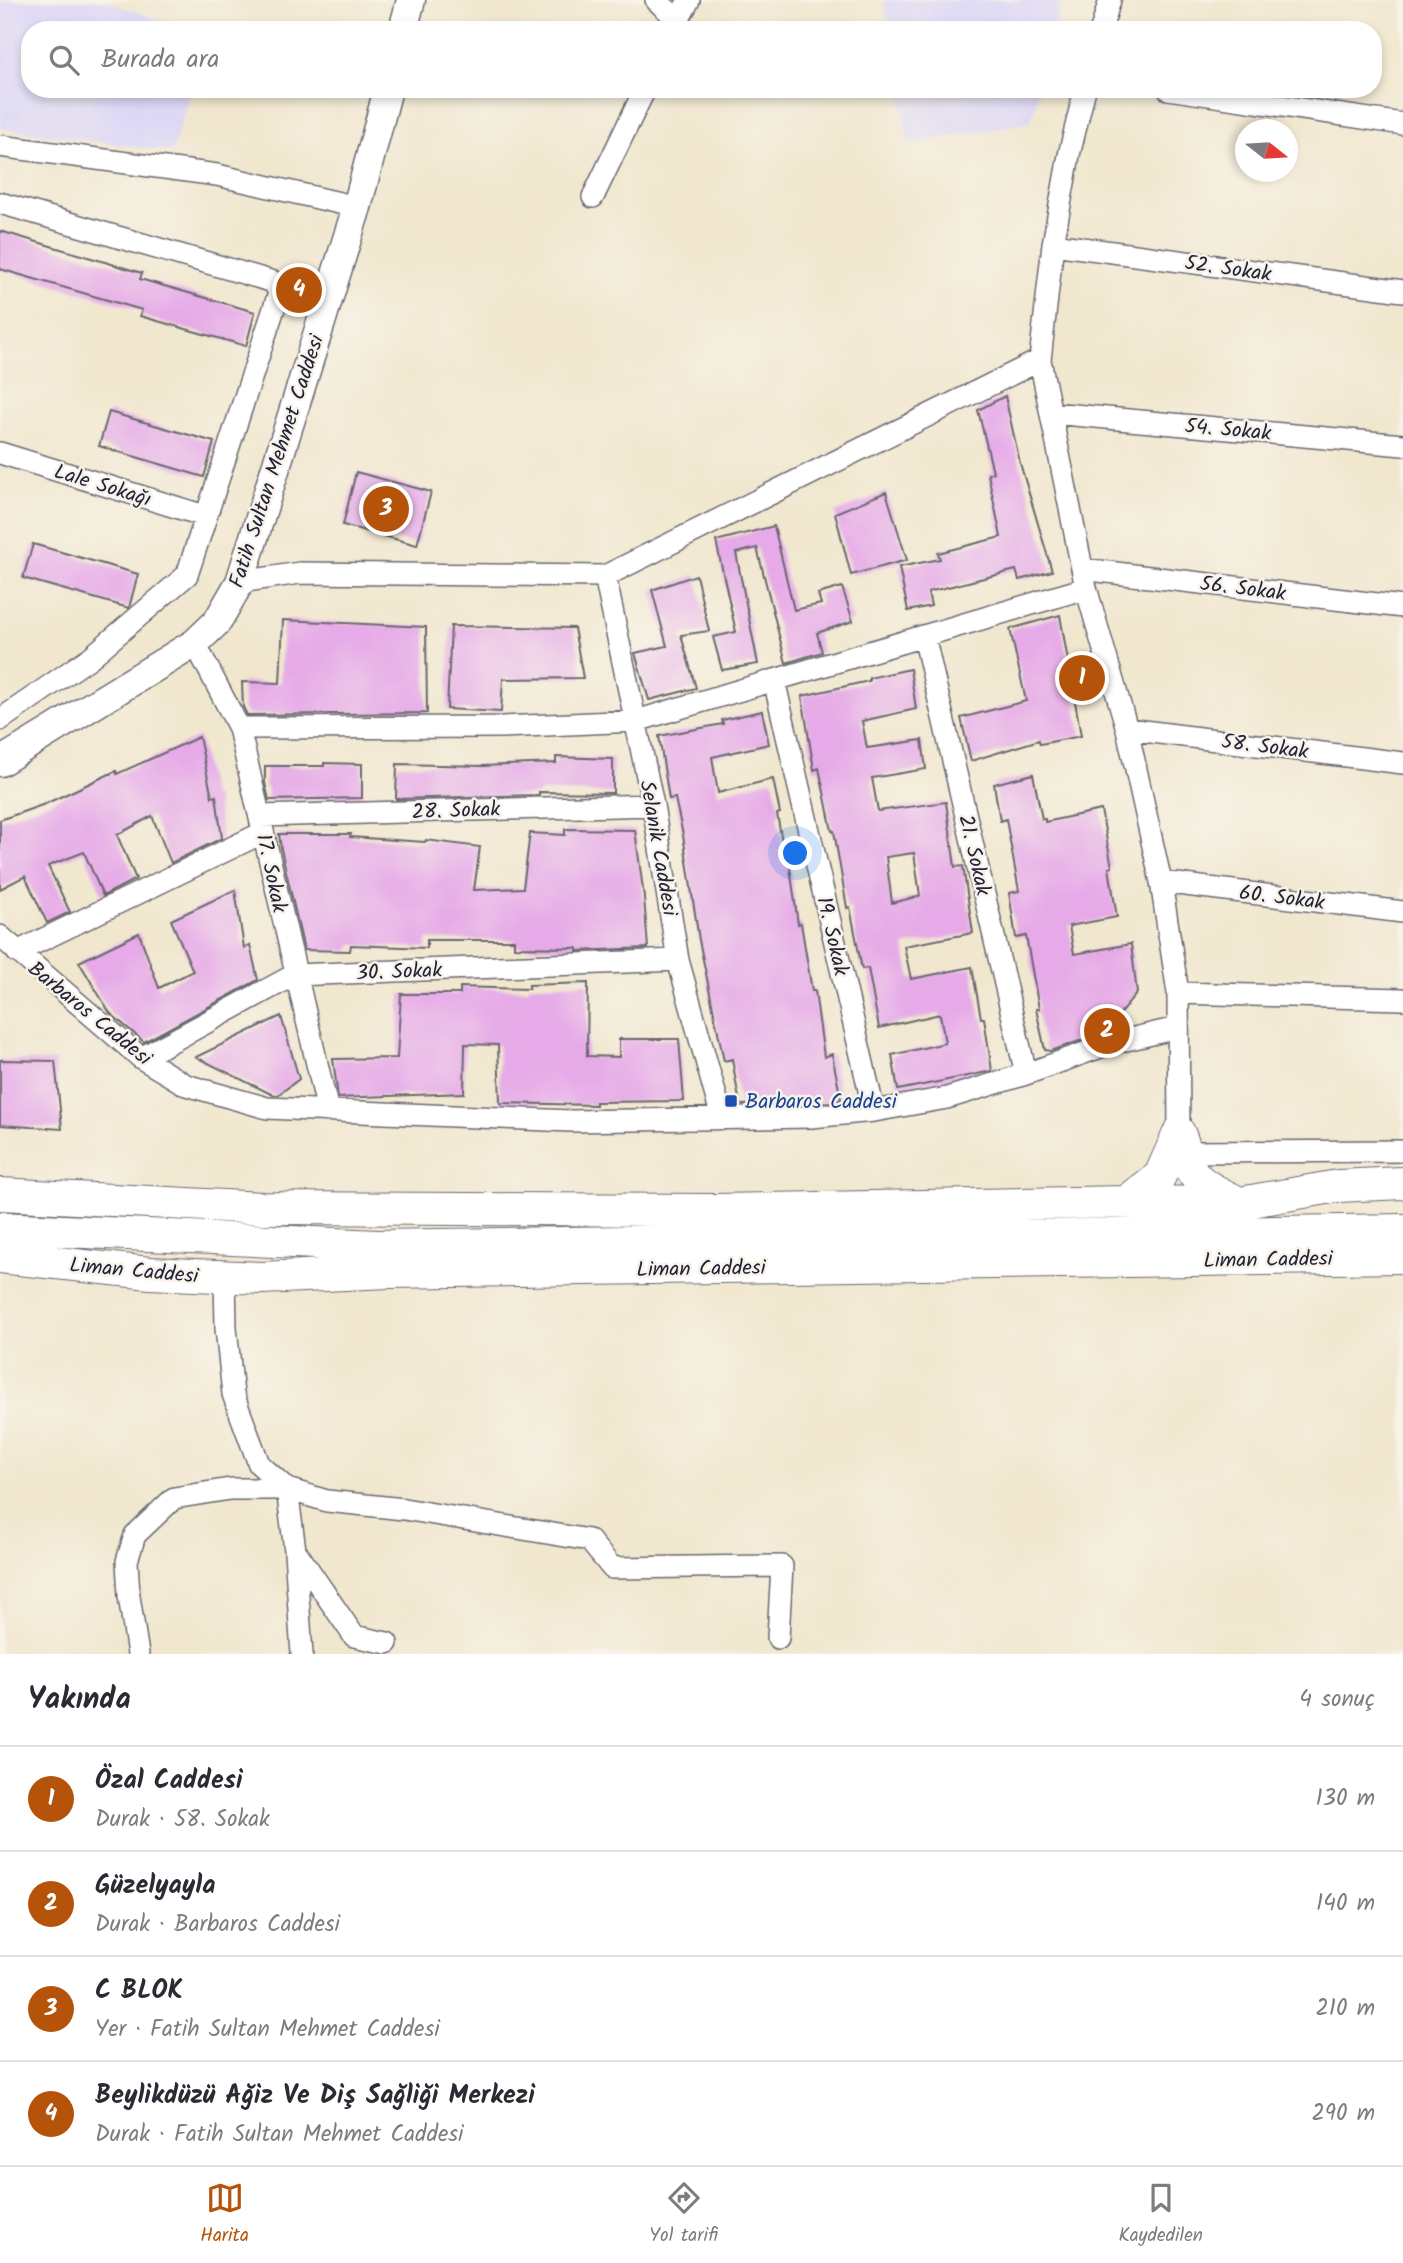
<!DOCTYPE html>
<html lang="tr">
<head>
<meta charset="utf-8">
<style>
  :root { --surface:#fff; --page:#f2f2f3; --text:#2b2b33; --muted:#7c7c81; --line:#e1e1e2; --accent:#b45309 }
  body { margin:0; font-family:Kalam,sans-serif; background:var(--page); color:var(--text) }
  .compass { position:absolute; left:1235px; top:119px; width:63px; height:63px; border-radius:50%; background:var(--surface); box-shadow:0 4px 10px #0003; rotate:107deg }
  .you { position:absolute; left:796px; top:854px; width:24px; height:24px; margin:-18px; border:5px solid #fff; border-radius:50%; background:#1a73e8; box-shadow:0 0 0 10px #1a73e833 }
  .badge { display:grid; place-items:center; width:46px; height:46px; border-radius:50%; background:var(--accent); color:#fff; font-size:23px; font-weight:700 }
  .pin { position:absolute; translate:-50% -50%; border:4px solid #fff; box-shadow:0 2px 7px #0006 }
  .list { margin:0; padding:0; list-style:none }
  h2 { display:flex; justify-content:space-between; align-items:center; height:91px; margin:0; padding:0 28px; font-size:30px }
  h2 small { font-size:23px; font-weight:400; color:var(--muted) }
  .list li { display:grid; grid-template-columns:46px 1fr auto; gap:21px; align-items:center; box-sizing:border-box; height:105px; padding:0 28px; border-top:2px solid var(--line) }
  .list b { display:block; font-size:26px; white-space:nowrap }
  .list p { margin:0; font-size:23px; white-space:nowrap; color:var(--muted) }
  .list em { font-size:23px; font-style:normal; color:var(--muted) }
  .icon { flex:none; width:38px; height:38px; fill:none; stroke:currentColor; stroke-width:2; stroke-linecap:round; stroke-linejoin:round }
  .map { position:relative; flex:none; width:1403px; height:1654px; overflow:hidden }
  .search { position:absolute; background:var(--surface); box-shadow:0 4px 10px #0003; left:21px; right:21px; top:21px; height:77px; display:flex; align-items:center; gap:18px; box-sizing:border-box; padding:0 24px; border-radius:28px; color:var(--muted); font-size:26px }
  .sheet { height:511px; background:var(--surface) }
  nav { display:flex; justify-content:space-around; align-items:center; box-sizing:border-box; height:98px; border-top:2px solid var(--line); background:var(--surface); font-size:19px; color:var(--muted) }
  nav a { display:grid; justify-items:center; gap:4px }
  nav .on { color:var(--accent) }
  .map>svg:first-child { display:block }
  .built { fill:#dbd6f7 }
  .building { fill:#e6aae8; fill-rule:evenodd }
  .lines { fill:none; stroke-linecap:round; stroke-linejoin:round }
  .minor-casing { stroke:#6a676f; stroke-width:24 }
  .major-casing { stroke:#6a676f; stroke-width:31 }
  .highway-casing { stroke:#6a676f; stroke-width:34 }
  .minor { stroke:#fff; stroke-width:21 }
  .major { stroke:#fff; stroke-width:28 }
  .highway { stroke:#fff; stroke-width:32 }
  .transit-dot { fill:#1a4fb4; stroke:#f7f3e8; stroke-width:2.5 }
  .labels { text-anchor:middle; stroke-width:5; stroke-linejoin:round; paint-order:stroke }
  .street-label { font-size:21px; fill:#22223b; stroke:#f7f3e8 }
  .transit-label { font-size:21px; fill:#164399; stroke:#f7f3e8; text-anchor:start }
</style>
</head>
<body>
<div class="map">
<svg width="1403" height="1654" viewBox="0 0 1403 1654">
  <rect width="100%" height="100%" fill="#f7f3e8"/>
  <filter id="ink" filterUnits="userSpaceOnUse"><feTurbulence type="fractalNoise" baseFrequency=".0143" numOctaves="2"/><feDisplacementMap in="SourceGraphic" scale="14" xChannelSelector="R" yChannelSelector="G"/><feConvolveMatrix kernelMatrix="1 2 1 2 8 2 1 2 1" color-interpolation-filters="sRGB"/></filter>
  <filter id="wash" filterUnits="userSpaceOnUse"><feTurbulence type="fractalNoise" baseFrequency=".00686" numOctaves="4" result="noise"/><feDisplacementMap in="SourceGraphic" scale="28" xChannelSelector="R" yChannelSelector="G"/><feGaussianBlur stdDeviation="1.57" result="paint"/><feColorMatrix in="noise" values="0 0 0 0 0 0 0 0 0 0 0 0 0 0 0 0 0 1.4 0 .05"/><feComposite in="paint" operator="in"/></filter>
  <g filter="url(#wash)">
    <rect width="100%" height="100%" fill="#f1e7cf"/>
    <path class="built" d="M 0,0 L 102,0 L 191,30 L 30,30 L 30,89 L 191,89 L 172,152 L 0,128 Z
      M 884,0 L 1062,0 L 1054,30 L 889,30 Z
      M 900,89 L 1039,89 L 1031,122 L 909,144 Z"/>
    <g id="blocks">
      <path class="building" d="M 0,231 L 142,273 L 140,279 L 255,312 L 246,346 L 140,316 L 142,310 L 0,269 Z
        M 1005,396 L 1020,463 L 1052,571 L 1019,580 L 1016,570 L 928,592 L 931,606 L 908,611 L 899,567 L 940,559 L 938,553 L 1001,537 L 988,474 L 993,472 L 978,410 Z
        M 109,412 L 214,442 L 204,477 L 99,446 Z
        M 356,472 L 431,492 L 417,545 L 343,525 Z
        M 886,492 L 907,560 L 851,575 L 835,513 Z
        M 774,526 L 794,610 L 821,604 L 818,594 L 842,587 L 853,621 L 817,633 L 822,652 L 786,663 L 757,548 L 736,553 L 758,664 L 722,670 L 713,637 L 736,632 L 716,541 Z
        M 33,544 L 138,574 L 129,608 L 23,578 Z
        M 696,575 L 709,631 L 681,635 L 696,688 L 649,700 L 635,653 L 667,646 L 652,590 Z
        M 1060,615 L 1081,736 L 1040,744 L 1039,740 L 971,761 L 961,718 L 1026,701 L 1010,629 Z
        M 283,620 L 426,627 L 427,713 L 247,715 L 243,707 L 242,682 L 280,683 Z
        M 451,626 L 574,628 L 583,678 L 503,679 L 501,712 L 447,709 Z
        M 910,669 L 916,709 L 862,721 L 867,748 L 922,740 L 926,769 L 872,778 L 878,811 L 946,802 L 955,867 L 963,866 L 973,933 L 904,946 L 911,979 L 972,967 L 981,1018 L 984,1018 L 992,1071 L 898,1090 L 892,1055 L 945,1043 L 940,1014 L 879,1028 L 868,968 L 862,969 L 850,907 L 847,908 L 834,831 L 832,831 L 819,768 L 814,770 L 802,696 L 869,681 L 869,678 ZM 914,853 L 920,896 L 892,903 L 886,857 Z
        M 762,711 L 769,744 L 712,757 L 718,793 L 773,779 L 780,813 L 777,814 L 784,853 L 788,853 L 798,924 L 801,923 L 812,991 L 815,991 L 824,1057 L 832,1054 L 841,1100 L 829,1102 L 740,1105 L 732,1059 L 724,1061 L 699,940 L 683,835 L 675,798 L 669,799 L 659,736 L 723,724 L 722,720 Z
        M 199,737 L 212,797 L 216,796 L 222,838 L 171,863 L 152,816 L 117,835 L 136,879 L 103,896 L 84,852 L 48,866 L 70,912 L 47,923 L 25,876 L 0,889 L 0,820 L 45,804 L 116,771 L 117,774 Z
        M 556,757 L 613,759 L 613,793 L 539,792 L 539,795 L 396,799 L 397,764 L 483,766 L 556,763 Z
        M 324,763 L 362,764 L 362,798 L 269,800 L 265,783 L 265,766 L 324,766 Z
        M 1033,774 L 1042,819 L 1045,819 L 1045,822 L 1101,810 L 1112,867 L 1109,868 L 1117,917 L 1069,926 L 1074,954 L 1131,944 L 1137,993 L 1118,1016 L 1086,1027 L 1088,1038 L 1051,1051 L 1045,1050 L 1036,1009 L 1039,1009 L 1026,936 L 1016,938 L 1009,893 L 1019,891 L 1006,819 L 1000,821 L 994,784 Z
        M 565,829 L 635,830 L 644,897 L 648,948 L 577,951 L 577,948 L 514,947 L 514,940 L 427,940 L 427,948 L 351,945 L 350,951 L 304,950 L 281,849 L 279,834 L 351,834 L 350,837 L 425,842 L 426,840 L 480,847 L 474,890 L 523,888 L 530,833 L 565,835 Z
        M 235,890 L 244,948 L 250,945 L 258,980 L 144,1042 L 110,1013 L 79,962 L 139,933 L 159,988 L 193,971 L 171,920 Z
        M 588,983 L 587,1056 L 619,1057 L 619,1039 L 679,1039 L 684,1101 L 596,1102 L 596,1105 L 500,1103 L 498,1045 L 465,1044 L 464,1093 L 338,1098 L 333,1059 L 397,1058 L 401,994 L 460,994 L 460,987 L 529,989 L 529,985 Z
        M 281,1016 L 299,1079 L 278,1095 L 273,1095 L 196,1057 Z
        M 0,1060 L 55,1061 L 62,1129 L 0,1125 Z"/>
    </g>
  </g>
  <g filter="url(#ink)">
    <use href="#blocks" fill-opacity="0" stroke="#6a676f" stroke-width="2"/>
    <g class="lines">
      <g class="minor-casing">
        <path id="minor" d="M 656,0 L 678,20
          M 673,30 L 689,0
          M 1101,30 L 1110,0
          M 1085,89 L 1069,155 L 1053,244 L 1040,360 L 1086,588 L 1127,729 L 1161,882 L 1178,993 L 1179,1133
          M 1168,89 L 1403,124
          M 0,146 L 217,175 L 357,207
          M 593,197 L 645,89
          M 0,203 L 274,282 L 279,293 L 187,575 L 91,657 L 0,720
          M 1053,244 L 1403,291
          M 1052,413 L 1403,445
          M 0,453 L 205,516
          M 1082,569 L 1403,607
          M 605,576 L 653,805 L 678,960 L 722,1118
          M 240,582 L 300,573 L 605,576 L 1040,360
          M 924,636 L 1026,1074
          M 195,643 L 239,728 L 328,1111
          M 774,680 L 874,1111
          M 239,728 L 502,727 L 636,721 L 1086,588
          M 1127,729 L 1403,763
          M 260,816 L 653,805
          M 1161,882 L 1403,912
          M 0,936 L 141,1058 L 186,1085 L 267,1108 L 571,1121 L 811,1117 L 874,1111 L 947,1098 L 1026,1074 L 1109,1044 L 1177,1028
          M 17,952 L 262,833
          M 1178,993 L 1403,999
          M 141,1058 L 294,975 L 678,960
          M 1187,1152 L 1403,1151
          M 225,1276 L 226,1328 L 233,1394 L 259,1464 L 287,1489 L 295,1550 L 354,1636 L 387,1643
          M 295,1552 L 302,1654
          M 138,1654 L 129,1596 L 127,1561 L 135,1535 L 174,1498 L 230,1489 L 287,1489 L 327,1501 L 404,1509 L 589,1540 L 612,1568 L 782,1566 L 778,1638"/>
      </g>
      <g class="major-casing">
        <path id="major" d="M 403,30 L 411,0
          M 0,762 L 195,643 L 217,622 L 240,582 L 357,207 L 388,89"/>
      </g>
      <g class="highway-casing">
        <path id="highway" d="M 1179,1133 C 1184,1144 1186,1154 1189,1165 C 1196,1185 1221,1193 1237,1202
          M 0,1194 L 262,1208 L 715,1210 L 1126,1202 L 1240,1203 L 1338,1186 L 1403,1183
          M 1126,1202 L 1160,1176 L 1179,1133
          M 0,1228 L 377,1246 L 1403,1230
          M 0,1257 L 150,1273 L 261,1278 L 388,1272 L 1403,1257"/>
      </g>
      <use href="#minor" class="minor"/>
      <use href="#major" class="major"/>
      <use href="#highway" class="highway"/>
    </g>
  </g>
  <rect class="transit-dot" x="724" y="1094" width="14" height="14" rx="3.5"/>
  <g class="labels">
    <g class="street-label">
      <text transform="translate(1228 268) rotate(8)" y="7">52. Sokak</text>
      <text transform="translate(1228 429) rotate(5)" y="7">54. Sokak</text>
      <text transform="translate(276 461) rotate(-72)" y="7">Fatih Sultan Mehmet Caddesi</text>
      <text transform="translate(103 485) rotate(17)" y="7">Lale Sokağı</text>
      <text transform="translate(1243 588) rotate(7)" y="7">56. Sokak</text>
      <text transform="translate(1265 746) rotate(7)" y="7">58. Sokak</text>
      <text transform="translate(456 810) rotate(-2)" y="7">28. Sokak</text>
      <text transform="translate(659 848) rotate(80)" y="7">Selanik Caddesi</text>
      <text transform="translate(975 855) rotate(77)" y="7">21. Sokak</text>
      <text transform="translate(272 873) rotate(78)" y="7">17. Sokak</text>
      <text transform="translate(1282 897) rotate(7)" y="7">60. Sokak</text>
      <text transform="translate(833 936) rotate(77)" y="7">19. Sokak</text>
      <text transform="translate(399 971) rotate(-2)" y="7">30. Sokak</text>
      <text transform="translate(90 1013) rotate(39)" y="7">Barbaros Caddesi</text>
      <text transform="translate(1268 1259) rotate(-1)" y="7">Liman Caddesi</text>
      <text transform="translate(701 1268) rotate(-1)" y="7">Liman Caddesi</text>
      <text transform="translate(134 1270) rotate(5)" y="7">Liman Caddesi</text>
    </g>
    <g class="transit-label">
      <text x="745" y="1108">Barbaros Caddesi</text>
    </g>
  </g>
</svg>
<svg class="compass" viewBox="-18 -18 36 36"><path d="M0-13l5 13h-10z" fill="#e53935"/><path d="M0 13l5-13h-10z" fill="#7c7c81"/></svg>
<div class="you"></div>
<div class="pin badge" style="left:1082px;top:678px">1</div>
<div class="pin badge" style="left:1107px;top:1031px">2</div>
<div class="pin badge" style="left:386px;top:509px">3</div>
<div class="pin badge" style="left:299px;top:290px">4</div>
<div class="search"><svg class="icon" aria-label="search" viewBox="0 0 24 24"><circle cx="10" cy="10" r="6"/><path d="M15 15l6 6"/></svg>Burada ara</div>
</div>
<section class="sheet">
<h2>Yakında<small>4 sonuç</small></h2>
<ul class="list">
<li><span class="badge">1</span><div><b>Özal Caddesi</b><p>Durak · 58. Sokak</p></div><em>130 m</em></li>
<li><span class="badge">2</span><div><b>Güzelyayla</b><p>Durak · Barbaros Caddesi</p></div><em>140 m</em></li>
<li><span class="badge">3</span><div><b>C BLOK</b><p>Yer · Fatih Sultan Mehmet Caddesi</p></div><em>210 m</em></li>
<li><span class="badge">4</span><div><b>Beylikdüzü Ağiz Ve Diş Sağliği Merkezi</b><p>Durak · Fatih Sultan Mehmet Caddesi</p></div><em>290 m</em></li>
</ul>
</section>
<nav>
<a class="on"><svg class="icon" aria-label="map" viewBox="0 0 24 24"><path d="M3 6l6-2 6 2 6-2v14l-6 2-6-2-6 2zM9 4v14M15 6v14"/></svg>Harita</a>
<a><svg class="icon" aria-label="directions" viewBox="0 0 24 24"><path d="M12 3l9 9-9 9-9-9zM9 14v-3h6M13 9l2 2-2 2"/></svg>Yol tarifi</a>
<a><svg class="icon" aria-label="saved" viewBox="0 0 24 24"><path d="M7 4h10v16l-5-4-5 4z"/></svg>Kaydedilen</a>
</nav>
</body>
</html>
